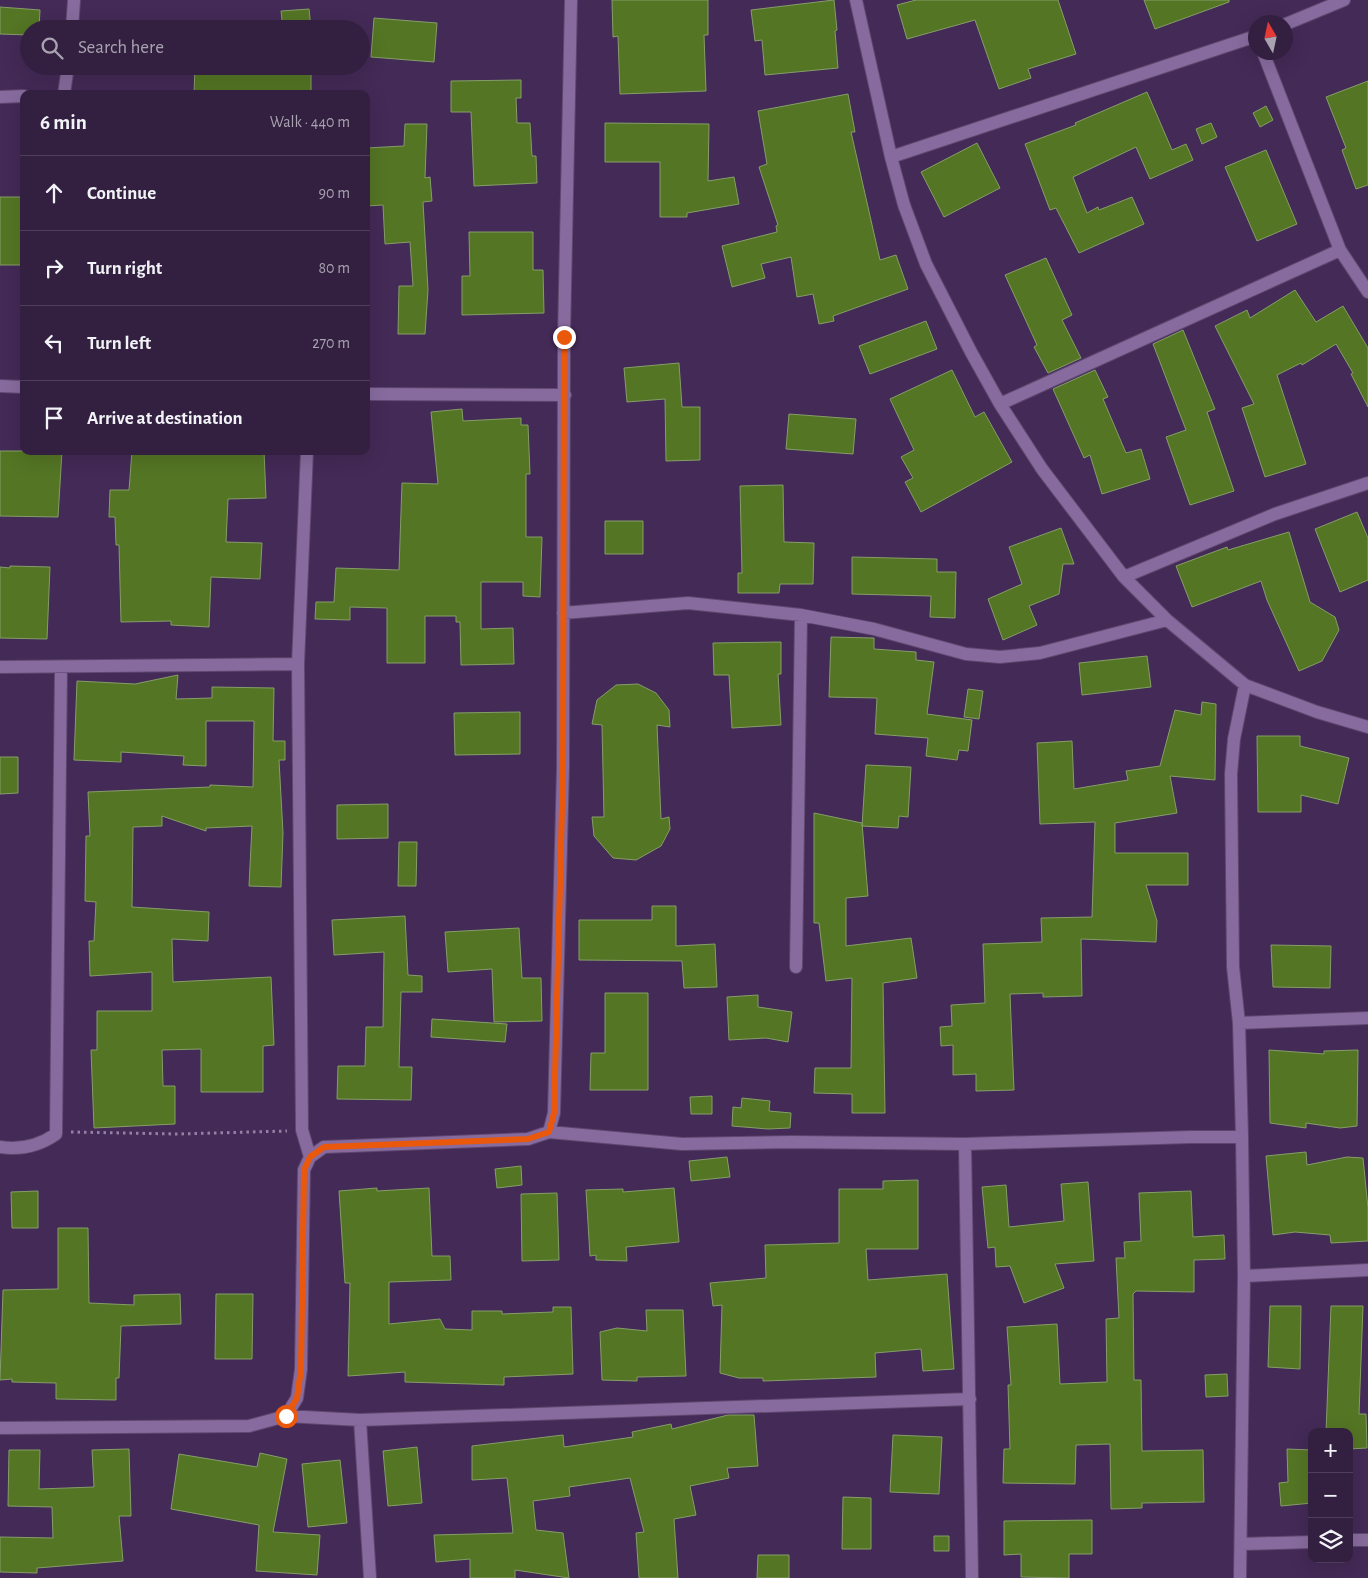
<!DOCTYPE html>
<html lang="en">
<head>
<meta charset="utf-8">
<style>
  :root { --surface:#332041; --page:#3e2d4c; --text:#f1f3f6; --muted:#a9a3b1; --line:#4e3e5a }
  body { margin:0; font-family:"Alegreya Sans",sans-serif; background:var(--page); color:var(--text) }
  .controls { position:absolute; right:15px; bottom:15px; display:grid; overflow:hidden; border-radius:10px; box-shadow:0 5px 20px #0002 }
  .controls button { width:45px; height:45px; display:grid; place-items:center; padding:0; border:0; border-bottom:1px solid var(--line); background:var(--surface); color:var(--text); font:25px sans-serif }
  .compass { position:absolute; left:1248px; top:15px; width:45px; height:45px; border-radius:50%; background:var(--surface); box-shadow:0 5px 20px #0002; rotate:351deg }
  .stop { position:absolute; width:15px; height:15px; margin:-11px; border:4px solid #ea580c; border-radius:50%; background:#fff }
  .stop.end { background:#ea580c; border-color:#fff; box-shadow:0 1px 5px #0008 }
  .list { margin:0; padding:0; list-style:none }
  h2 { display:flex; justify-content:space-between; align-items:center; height:65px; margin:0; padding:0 20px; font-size:21px }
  h2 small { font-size:16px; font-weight:400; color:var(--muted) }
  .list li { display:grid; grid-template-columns:32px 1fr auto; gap:15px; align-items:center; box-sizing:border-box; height:75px; padding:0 20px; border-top:1px solid var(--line) }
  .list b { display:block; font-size:19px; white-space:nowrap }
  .list em { font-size:16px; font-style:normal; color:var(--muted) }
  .icon { flex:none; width:28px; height:28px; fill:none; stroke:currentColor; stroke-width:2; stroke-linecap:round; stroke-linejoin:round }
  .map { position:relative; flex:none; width:1368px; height:1578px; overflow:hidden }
  .search { position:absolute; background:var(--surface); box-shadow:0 5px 20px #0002; left:20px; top:20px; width:350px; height:55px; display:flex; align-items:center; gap:12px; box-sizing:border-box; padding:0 18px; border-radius:28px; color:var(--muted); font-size:19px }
  .panel { position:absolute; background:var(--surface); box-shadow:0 5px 20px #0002; left:20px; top:90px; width:350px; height:365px; border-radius:10px }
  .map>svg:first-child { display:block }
  .building { fill:#547524; stroke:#859e68 }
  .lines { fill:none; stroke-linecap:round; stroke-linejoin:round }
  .minor-casing { stroke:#5e476e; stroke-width:14 }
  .path { stroke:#9581a5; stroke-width:3; stroke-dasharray:2.5 4; stroke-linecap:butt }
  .minor { stroke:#876b9e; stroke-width:12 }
  .route { stroke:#ea580c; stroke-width:6 }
</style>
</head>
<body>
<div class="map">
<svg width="1368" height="1578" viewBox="0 0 1368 1578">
  <rect width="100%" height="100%" fill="#442a57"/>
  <path class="building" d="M 612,0 L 708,0 L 708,35 L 704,35 L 706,91 L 620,94 L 618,36 L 613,37 Z
    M 834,0 L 837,30 L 835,31 L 838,68 L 765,75 L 762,40 L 755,41 L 751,10 Z
    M 916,0 L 1058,0 L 1076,54 L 1028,69 L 1031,78 L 999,89 L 975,20 L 907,39 L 897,5 Z
    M 1144,0 L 1229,0 L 1229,2 L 1155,29 Z
    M 0,7 L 40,10 L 39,29 L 29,29 L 29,35 L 0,34 Z
    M 309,9 L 311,28 L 283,29 L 281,11 Z
    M 374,18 L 437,23 L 434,62 L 371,57 Z
    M 195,66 L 311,66 L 311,94 L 194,94 Z
    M 521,80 L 521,98 L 516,98 L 517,123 L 530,123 L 532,156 L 536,156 L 537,183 L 474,186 L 471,112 L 451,112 L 451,81 Z
    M 1368,81 L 1368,185 L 1356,189 L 1342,150 L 1346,148 L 1326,97 Z
    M 1147,92 L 1172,150 L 1186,144 L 1193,160 L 1150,179 L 1136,147 L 1073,177 L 1087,213 L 1098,207 L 1099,210 L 1132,197 L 1144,224 L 1079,253 L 1056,208 L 1050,210 L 1025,144 L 1076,125 L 1075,123 Z
    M 848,94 L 855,132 L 851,132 L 880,260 L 896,255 L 908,289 L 833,316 L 834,321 L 819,324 L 813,294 L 797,297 L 791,257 L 761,264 L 765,278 L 732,287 L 722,246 L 777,232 L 776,226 L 778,225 L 759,167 L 767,164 L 758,111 Z
    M 1266,106 L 1273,120 L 1260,127 L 1253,113 Z
    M 605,123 L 709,124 L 708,181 L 734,177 L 739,204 L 687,213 L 687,217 L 660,217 L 660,162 L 605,162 Z
    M 1211,123 L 1217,137 L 1202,144 L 1196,129 Z
    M 405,124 L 427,124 L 425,178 L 430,177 L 432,201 L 423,202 L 428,290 L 425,334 L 398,334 L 399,286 L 413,286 L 410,242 L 385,244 L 383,205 L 366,206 L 366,148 L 404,146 Z
    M 977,143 L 1000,188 L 944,217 L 921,172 Z
    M 1266,150 L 1297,224 L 1257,241 L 1225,167 Z
    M 0,197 L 24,197 L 24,265 L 0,265 Z
    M 469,232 L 533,232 L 533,270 L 543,270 L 544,313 L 462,315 L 462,276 L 470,276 Z
    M 1046,258 L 1072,315 L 1062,320 L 1081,358 L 1048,373 L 1034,347 L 1037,345 L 1005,275 Z
    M 1295,290 L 1316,322 L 1343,306 L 1368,348 L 1368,407 L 1351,374 L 1353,373 L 1336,344 L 1302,365 L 1301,363 L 1277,375 L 1306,464 L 1265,477 L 1242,408 L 1254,404 L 1215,326 L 1247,310 L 1250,318 Z
    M 926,321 L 937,349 L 870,374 L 859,346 Z
    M 1183,330 L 1215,409 L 1207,412 L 1234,491 L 1190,505 L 1166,437 L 1186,430 L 1153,344 Z
    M 679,363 L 682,407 L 700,407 L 700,460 L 666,461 L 665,399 L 627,402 L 624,368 Z
    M 952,370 L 975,417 L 984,412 L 1012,462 L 921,512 L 905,482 L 913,478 L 901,457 L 914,450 L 890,399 Z
    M 1095,370 L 1108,397 L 1103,399 L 1126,453 L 1141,449 L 1150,479 L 1102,494 L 1090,455 L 1084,458 L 1053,389 Z
    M 462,409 L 463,421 L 521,418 L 521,425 L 528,425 L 530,474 L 526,474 L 526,537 L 542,537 L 540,597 L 523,596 L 523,582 L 481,582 L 481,629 L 513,628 L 514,664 L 461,665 L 460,622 L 456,622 L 456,616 L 425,616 L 425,663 L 387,663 L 387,608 L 350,607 L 350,620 L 315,619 L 316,602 L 334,602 L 336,568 L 399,570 L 402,483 L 438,484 L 431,412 Z
    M 789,414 L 856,419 L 853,454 L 786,449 Z
    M 0,451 L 62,451 L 58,517 L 0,516 Z
    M 132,451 L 264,451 L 266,498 L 228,499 L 226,542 L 262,543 L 260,579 L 211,577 L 209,627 L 171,625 L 171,621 L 121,622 L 119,545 L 116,545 L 115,517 L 109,517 L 110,490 L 129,490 Z
    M 783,485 L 784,542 L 814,543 L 813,584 L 780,584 L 779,593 L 738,593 L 738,573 L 742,573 L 740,486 Z
    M 1357,512 L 1368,538 L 1368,580 L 1340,592 L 1315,529 Z
    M 605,521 L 643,521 L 643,554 L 605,554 Z
    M 1061,528 L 1074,564 L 1063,564 L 1059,594 L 1029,606 L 1037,625 L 1003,640 L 988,599 L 1022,584 L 1009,547 Z
    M 1289,532 L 1310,602 L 1335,617 L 1339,630 L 1322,661 L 1299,671 L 1267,600 L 1261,581 L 1192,607 L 1176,566 L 1227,547 L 1228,550 Z
    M 852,557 L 937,559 L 937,572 L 956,572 L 955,618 L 930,617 L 931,596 L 852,594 Z
    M 10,566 L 50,567 L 47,639 L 0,638 L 0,567 L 10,568 Z
    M 831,637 L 874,638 L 874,649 L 916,652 L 916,660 L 934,662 L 927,714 L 972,720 L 968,751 L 959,750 L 957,760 L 926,756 L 928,738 L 875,734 L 877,698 L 829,697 Z
    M 781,642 L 781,674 L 778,674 L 781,725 L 732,728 L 729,675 L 714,675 L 713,643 Z
    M 1147,656 L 1151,687 L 1082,695 L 1079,663 Z
    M 178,675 L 176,699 L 212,698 L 212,687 L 274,688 L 273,741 L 285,741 L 285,760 L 279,760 L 283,833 L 281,887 L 249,886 L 252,826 L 206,828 L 206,831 L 162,816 L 162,826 L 133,827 L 132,907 L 209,912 L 208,941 L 172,939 L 173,982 L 271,977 L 274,1045 L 263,1046 L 263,1092 L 201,1092 L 201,1049 L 162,1050 L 163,1086 L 175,1086 L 175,1124 L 94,1128 L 91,1050 L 97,1050 L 97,1011 L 152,1011 L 152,972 L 90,976 L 89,941 L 94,941 L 96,902 L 85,901 L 86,836 L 90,836 L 88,792 L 210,787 L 210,785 L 253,787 L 254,721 L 206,721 L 206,766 L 183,765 L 184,756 L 121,752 L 121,762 L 74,760 L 77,681 L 135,684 Z
    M 638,684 L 656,693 L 669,710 L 670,727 L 657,725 L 661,819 L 669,817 L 670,829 L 661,846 L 636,860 L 613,858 L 594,836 L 592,817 L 604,817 L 602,725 L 592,724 L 597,700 L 616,685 Z
    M 968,689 L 983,691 L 979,719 L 964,717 Z
    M 1202,702 L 1216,704 L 1215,780 L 1170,776 L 1177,813 L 1115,823 L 1115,853 L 1188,853 L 1188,885 L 1146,885 L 1157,921 L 1156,942 L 1081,939 L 1082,996 L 1043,997 L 1043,993 L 1010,994 L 1014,1090 L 976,1091 L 976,1074 L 953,1075 L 953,1045 L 941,1046 L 940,1027 L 952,1026 L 951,1005 L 985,1003 L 983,944 L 1042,942 L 1041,918 L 1092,917 L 1095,822 L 1040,824 L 1037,743 L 1072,741 L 1074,789 L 1128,780 L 1126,771 L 1160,766 L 1175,710 L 1201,715 Z
    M 520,712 L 520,754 L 455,755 L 454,713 Z
    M 1257,736 L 1300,736 L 1300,746 L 1349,758 L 1338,804 L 1301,795 L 1301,812 L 1258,812 Z
    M 0,757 L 18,757 L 18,793 L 0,794 Z
    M 866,765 L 911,767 L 908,817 L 899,816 L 898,828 L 862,826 Z
    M 388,804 L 388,838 L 337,839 L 337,805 Z
    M 814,813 L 862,823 L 868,896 L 846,898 L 846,946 L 911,938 L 917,978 L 883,983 L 885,1113 L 852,1113 L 852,1094 L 814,1093 L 815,1068 L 851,1068 L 852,978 L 826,981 L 819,923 L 814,923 Z
    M 399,842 L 417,842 L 416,886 L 398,886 Z
    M 652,906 L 676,906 L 676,946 L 715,944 L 717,987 L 684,988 L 682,961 L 579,960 L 579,920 L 652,920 Z
    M 405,916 L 408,975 L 422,976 L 422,992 L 401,992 L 399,1067 L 412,1067 L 411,1100 L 337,1099 L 338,1066 L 365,1066 L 366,1027 L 383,1027 L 384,952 L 334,955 L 332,920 Z
    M 519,928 L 522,978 L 541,978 L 542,1021 L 494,1022 L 492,969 L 448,972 L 445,932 Z
    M 1271,945 L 1331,946 L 1330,988 L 1273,987 Z
    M 605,993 L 648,993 L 648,1090 L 590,1090 L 591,1053 L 605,1053 Z
    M 758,995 L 758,1007 L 792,1012 L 788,1042 L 766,1038 L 729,1040 L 727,997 Z
    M 432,1019 L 507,1024 L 505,1042 L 431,1037 Z
    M 1269,1050 L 1324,1054 L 1324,1051 L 1358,1050 L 1357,1126 L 1340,1128 L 1306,1123 L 1306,1128 L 1270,1123 Z
    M 712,1096 L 712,1114 L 691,1114 L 690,1097 Z
    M 742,1098 L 770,1101 L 769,1111 L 791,1113 L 790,1128 L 768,1129 L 732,1126 L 733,1107 L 741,1108 Z
    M 1306,1152 L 1307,1165 L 1347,1157 L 1363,1158 L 1368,1208 L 1368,1241 L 1331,1243 L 1330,1235 L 1295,1232 L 1273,1235 L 1266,1156 Z
    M 727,1157 L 730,1177 L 691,1181 L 689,1161 Z
    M 521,1166 L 522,1185 L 497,1188 L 495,1169 Z
    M 918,1180 L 918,1249 L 866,1249 L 868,1280 L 947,1274 L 954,1369 L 923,1371 L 921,1349 L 875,1353 L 876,1377 L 763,1381 L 763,1378 L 739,1378 L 720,1373 L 722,1305 L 713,1306 L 710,1283 L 766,1278 L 765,1245 L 839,1243 L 839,1189 L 883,1189 L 883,1181 Z
    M 1088,1182 L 1094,1261 L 1055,1264 L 1064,1288 L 1024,1303 L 1010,1266 L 996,1267 L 995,1247 L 988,1248 L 982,1187 L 1006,1185 L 1009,1227 L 1064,1221 L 1061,1184 Z
    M 377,1188 L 377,1191 L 429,1188 L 432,1256 L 450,1256 L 451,1280 L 389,1282 L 389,1324 L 440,1319 L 445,1329 L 472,1330 L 472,1311 L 502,1311 L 502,1314 L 553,1312 L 553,1307 L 571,1307 L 573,1374 L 504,1377 L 504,1385 L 405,1382 L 405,1372 L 348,1376 L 350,1283 L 345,1283 L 339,1191 Z
    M 674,1188 L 679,1242 L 626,1247 L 627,1261 L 596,1260 L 596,1255 L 590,1256 L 586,1190 L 623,1189 L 623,1192 Z
    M 38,1191 L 38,1228 L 12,1228 L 11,1192 Z
    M 1191,1191 L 1193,1237 L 1224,1235 L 1225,1259 L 1194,1260 L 1194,1292 L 1136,1291 L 1133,1294 L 1134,1380 L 1141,1380 L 1142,1451 L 1203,1450 L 1204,1502 L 1142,1503 L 1142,1508 L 1111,1509 L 1110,1444 L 1076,1445 L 1075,1484 L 1003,1483 L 1004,1449 L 1010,1449 L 1008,1385 L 1011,1385 L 1007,1327 L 1057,1324 L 1060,1384 L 1107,1382 L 1106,1319 L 1119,1318 L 1116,1258 L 1125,1258 L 1124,1242 L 1141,1241 L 1139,1193 Z
    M 557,1193 L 559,1260 L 522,1261 L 521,1194 Z
    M 58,1228 L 88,1228 L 89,1303 L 134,1305 L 134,1295 L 180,1294 L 181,1324 L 121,1326 L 119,1378 L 116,1378 L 116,1400 L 56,1399 L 56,1383 L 12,1382 L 12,1379 L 0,1380 L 3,1290 L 58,1289 Z
    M 216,1294 L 253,1294 L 252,1359 L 215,1359 Z
    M 1270,1306 L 1301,1306 L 1300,1369 L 1268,1367 Z
    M 1331,1306 L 1363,1306 L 1359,1414 L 1366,1414 L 1367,1448 L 1349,1449 L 1349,1432 L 1326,1432 Z
    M 646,1310 L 683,1310 L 686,1376 L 637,1377 L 637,1381 L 602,1380 L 600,1332 L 617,1328 L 647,1331 Z
    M 1227,1374 L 1228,1396 L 1206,1397 L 1205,1375 Z
    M 728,1415 L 754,1415 L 758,1466 L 727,1468 L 729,1478 L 690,1486 L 696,1515 L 674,1519 L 678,1578 L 639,1578 L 636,1533 L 644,1532 L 630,1478 L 569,1487 L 570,1496 L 533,1501 L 536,1530 L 563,1533 L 569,1578 L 515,1570 L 515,1578 L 470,1578 L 470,1559 L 436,1562 L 434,1535 L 513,1533 L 507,1478 L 472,1480 L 472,1446 L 563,1435 L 564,1447 L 633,1437 L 632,1432 L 671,1424 L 672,1429 Z
    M 893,1435 L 942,1437 L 939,1494 L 890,1492 Z
    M 417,1447 L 422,1503 L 388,1506 L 383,1451 Z
    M 129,1449 L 131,1516 L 119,1516 L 123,1561 L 37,1568 L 37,1573 L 0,1572 L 0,1537 L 53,1538 L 52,1507 L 8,1506 L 9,1450 L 40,1450 L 39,1489 L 94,1487 L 92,1450 Z
    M 1287,1449 L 1312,1450 L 1312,1503 L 1281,1506 L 1279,1483 L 1288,1482 Z
    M 260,1453 L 287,1459 L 273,1532 L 320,1535 L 317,1575 L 256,1571 L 259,1525 L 171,1509 L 179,1454 L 257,1467 Z
    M 340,1460 L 347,1523 L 308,1527 L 302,1464 Z
    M 843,1497 L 871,1498 L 871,1549 L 842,1549 Z
    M 1092,1520 L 1092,1554 L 1069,1554 L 1069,1578 L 1021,1577 L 1021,1554 L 1004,1555 L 1004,1521 Z
    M 934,1536 L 949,1536 L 949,1551 L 934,1551 Z
    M 758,1555 L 789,1555 L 789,1578 L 757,1578 Z"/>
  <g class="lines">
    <g class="minor-casing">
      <path id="minor" d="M 856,0 L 891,157 L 904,205 L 926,264 L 971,352 L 1000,404 L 1042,469 L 1124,577 L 1167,620 L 1245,685 L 1317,712 L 1368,727
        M 1286,24 L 1344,0
        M 72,29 L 74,0
        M 1263,52 L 1340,250 L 1368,292
        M 64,94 L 68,66
        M 0,97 L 24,96
        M 891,157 L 1256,36
        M 0,386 L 24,387
        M 366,394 L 565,395
        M 1000,404 L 1340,250
        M 307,451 L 298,664 L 302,1130 L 310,1157
        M 1124,577 L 1275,514 L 1368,483
        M 563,613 L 688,603 L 801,615 L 874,629 L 966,654 L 1000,657 L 1040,653 L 1167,620
        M 0,667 L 298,664
        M 796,967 L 801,615
        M 1239,1023 L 1368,1018
        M 549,1132 L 682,1144 L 792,1142 L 965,1144 L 1190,1137 L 1242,1137 L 1239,1023 L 1233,967 L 1231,774 L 1234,739 L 1245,685
        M 965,1144 L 972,1578
        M 0,1147 C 20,1150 39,1146 56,1134 L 61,667
        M 1244,1276 L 1368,1270
        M 286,1416 L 360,1420 L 970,1399
        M 360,1420 L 370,1578
        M 0,1428 L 249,1426 L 286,1416 L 297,1398 L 301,1369 L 304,1170 L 310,1157 L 324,1147 L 528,1139 L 549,1132 L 554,1113 L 563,768 L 564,337 L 571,0
        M 1349,1540 L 1368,1540
        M 1241,1544 L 1312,1542
        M 1240,1578 L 1244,1276 L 1242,1137"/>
    </g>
    <path class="path" d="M 71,1132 L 177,1134 L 287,1131"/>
    <use href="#minor" class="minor"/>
  </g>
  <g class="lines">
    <path class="route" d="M 286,1416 L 297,1398 L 301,1369 L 304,1170 L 310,1157 L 324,1147 L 528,1139 L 549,1132 L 554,1113 L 563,768 L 564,337"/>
  </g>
</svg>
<div class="controls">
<button>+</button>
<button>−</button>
<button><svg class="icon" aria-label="layers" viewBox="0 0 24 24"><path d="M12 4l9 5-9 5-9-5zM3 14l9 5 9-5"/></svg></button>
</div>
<svg class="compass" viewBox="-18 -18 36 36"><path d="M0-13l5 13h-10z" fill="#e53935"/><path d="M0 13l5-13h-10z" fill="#a9a3b1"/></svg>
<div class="stop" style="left:286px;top:1416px"></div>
<div class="stop end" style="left:564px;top:337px"></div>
<div class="search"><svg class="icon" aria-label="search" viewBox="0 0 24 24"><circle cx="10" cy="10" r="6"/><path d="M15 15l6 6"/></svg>Search here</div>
<section class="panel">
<h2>6 min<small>Walk · 440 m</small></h2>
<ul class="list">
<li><svg class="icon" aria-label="ahead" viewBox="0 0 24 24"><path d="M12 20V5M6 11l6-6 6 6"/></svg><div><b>Continue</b></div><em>90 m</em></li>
<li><svg class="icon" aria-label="right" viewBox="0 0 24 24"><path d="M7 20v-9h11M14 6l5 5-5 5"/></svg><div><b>Turn right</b></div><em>80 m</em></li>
<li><svg class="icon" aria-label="left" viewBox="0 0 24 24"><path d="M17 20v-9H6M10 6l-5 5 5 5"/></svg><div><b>Turn left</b></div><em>270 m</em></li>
<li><svg class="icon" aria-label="arrive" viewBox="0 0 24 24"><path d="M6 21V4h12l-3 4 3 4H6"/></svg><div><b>Arrive at destination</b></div></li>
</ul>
</section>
</div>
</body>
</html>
